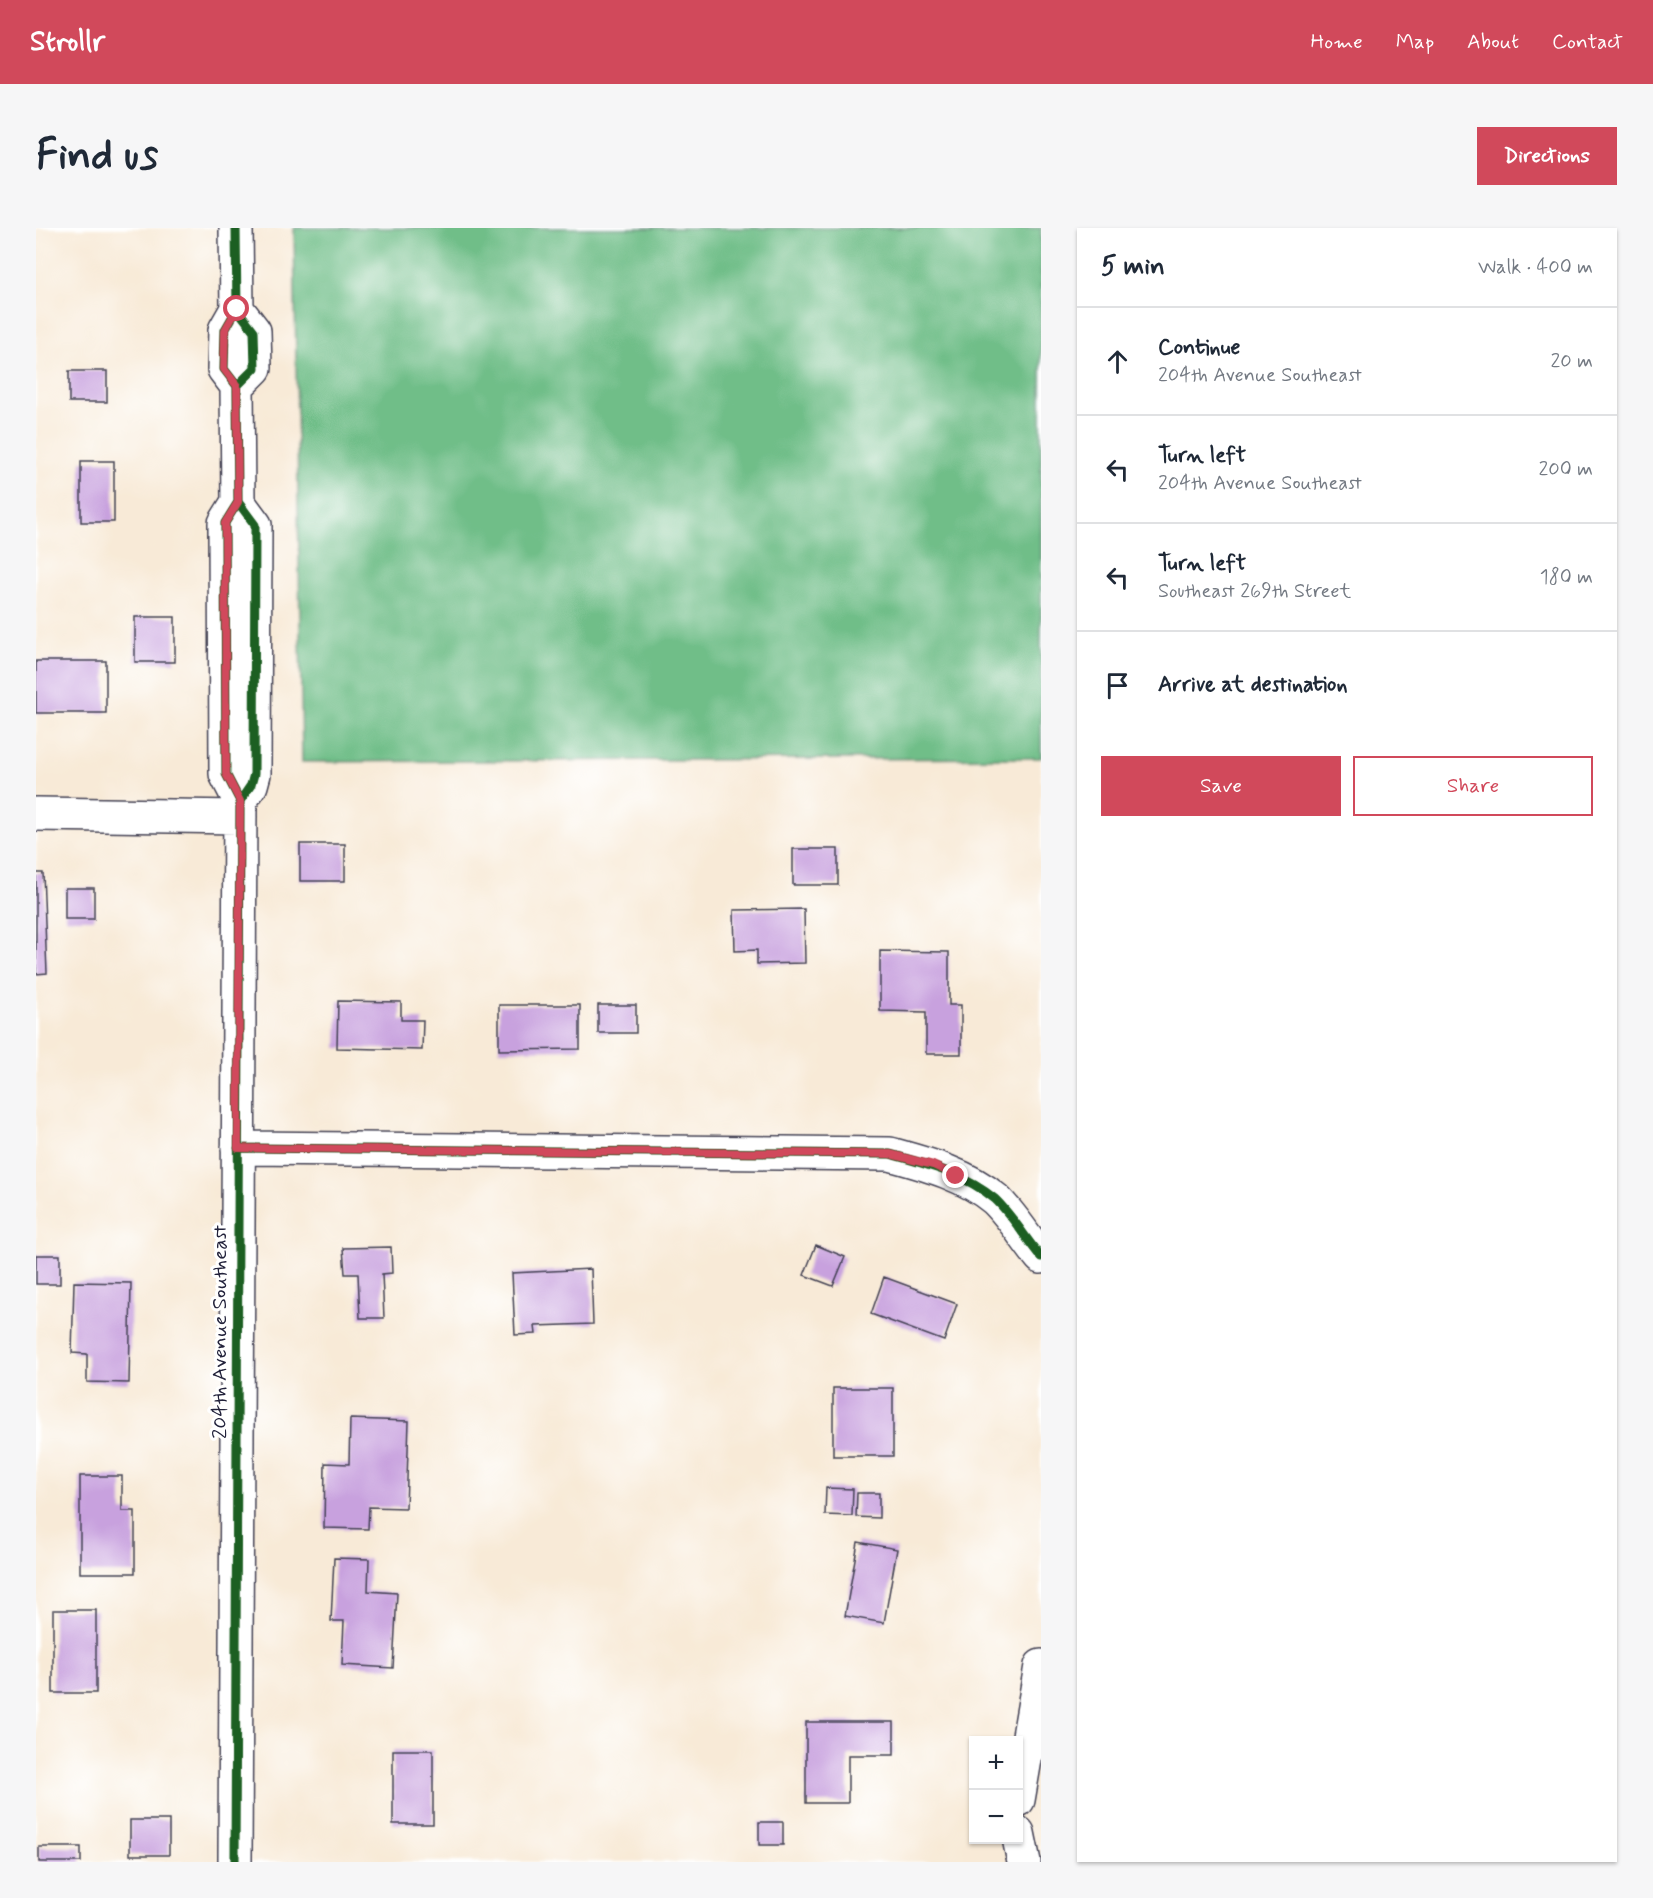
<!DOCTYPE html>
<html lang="en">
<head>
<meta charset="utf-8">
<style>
  :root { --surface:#fff; --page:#f6f6f7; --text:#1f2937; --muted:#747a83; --line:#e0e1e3; --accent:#d1495b }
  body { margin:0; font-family:Mynerve,sans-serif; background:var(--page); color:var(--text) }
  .controls { position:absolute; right:18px; bottom:18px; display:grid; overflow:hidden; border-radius:0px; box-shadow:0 2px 4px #0004 }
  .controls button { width:54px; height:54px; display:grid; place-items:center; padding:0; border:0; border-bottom:2px solid var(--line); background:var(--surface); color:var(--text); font:30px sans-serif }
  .stop { position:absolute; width:18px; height:18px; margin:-14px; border:4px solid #d1495b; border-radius:50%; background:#fff }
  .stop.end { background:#d1495b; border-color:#fff; box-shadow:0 2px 6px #0008 }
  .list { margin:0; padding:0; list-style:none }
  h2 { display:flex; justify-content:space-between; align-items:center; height:78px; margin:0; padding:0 24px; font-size:26px }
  h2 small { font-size:20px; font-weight:400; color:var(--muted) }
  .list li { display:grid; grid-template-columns:39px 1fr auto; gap:18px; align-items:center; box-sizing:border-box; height:108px; padding:0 24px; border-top:2px solid var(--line) }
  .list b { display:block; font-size:22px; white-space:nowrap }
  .list p { margin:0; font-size:20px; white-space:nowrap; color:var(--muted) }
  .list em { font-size:20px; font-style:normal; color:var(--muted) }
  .actions { display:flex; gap:12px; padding:18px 24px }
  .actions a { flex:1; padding:14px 0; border:2px solid var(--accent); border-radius:0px; text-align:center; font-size:21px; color:var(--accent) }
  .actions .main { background:var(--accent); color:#fff }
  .icon { flex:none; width:33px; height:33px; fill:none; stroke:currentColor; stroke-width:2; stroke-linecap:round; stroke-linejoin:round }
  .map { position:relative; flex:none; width:1005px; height:1634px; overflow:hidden; border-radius:0px }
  header { display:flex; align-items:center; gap:36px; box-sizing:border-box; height:84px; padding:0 30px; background:var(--accent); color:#fff }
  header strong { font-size:28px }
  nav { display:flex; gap:33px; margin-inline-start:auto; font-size:21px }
  .intro { display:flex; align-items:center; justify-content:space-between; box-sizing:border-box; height:144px; padding:0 36px }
  h1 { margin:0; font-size:42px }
  .button { padding:15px 27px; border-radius:0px; background:var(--accent); color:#fff; font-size:21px; font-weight:700 }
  main { display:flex; gap:36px; padding:0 36px }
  aside { flex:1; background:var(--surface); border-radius:0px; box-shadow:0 2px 4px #0004 }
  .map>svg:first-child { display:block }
  .forest { fill:#70be88; stroke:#497062; stroke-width:1.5 }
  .building { fill:#c8a1de }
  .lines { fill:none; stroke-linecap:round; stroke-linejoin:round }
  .minor-casing { stroke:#424052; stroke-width:36 }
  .minor { stroke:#fff; stroke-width:33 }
  .cycleway-casing { stroke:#fff; stroke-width:13 }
  .cycleway { stroke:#1b5e20; stroke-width:9 }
  .route { stroke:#d1495b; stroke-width:8 }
  .labels { text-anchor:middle; stroke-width:6; stroke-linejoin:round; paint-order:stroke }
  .street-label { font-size:21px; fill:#22223b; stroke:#fff }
</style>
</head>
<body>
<header>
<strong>Strollr</strong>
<nav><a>Home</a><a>Map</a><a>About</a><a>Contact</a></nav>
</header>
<div class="intro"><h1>Find us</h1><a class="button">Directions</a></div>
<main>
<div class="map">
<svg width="1005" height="1634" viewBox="0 0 1005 1634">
  <rect width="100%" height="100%" fill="#fff"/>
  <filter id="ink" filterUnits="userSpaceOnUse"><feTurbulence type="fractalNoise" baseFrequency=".0167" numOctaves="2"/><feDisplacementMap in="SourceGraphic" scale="12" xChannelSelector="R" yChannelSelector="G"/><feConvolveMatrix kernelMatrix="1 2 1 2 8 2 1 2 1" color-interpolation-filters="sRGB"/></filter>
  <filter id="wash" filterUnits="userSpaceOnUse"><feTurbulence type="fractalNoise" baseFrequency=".008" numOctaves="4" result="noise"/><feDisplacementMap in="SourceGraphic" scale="24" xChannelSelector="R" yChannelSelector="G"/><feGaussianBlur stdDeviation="1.35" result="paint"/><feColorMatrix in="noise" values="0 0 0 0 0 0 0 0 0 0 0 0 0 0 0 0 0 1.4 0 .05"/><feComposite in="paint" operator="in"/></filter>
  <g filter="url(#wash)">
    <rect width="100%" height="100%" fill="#f8ead7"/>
    <path class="forest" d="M 258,0 L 1005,0 L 1005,530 L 266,534 Z"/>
    <g id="blocks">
      <path class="building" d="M 33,143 L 71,143 L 71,174 L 33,174 Z
        M 45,233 L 78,233 L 78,294 L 45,294 Z
        M 99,389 L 139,389 L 139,434 L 99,434 Z
        M 0,433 L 70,433 L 70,485 L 0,485 Z
        M 264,616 L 309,616 L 309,653 L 264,653 Z
        M 757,621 L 802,621 L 802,657 L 757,657 Z
        M 0,645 L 7,645 L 11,745 L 0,746 Z
        M 29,660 L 58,660 L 58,691 L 29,691 Z
        M 768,681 L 769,735 L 721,736 L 721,722 L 699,723 L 698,682 Z
        M 844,723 L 913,724 L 913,777 L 925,777 L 925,826 L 890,826 L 890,784 L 844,783 Z
        M 302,773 L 365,774 L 365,792 L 387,792 L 386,822 L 301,820 Z
        M 463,777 L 544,777 L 544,821 L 463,822 Z
        M 562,777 L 600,777 L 600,805 L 562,805 Z
        M 780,1017 L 809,1029 L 797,1058 L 768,1047 Z
        M 355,1019 L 356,1045 L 346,1046 L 348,1090 L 324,1090 L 322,1046 L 309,1046 L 307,1020 Z
        M 0,1027 L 24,1027 L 24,1056 L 0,1056 Z
        M 555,1041 L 557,1096 L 499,1098 L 500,1106 L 479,1107 L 476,1045 Z
        M 848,1049 L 921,1076 L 908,1113 L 835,1086 Z
        M 38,1054 L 95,1055 L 93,1155 L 51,1154 L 51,1126 L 36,1125 Z
        M 797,1160 L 857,1160 L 857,1228 L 797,1228 Z
        M 314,1191 L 373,1193 L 370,1280 L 333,1279 L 332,1301 L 288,1300 L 289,1235 L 313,1236 Z
        M 44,1248 L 86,1248 L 86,1283 L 99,1283 L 99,1345 L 44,1345 Z
        M 790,1260 L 817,1261 L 816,1288 L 789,1287 Z
        M 821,1265 L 843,1265 L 843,1290 L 820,1289 Z
        M 822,1314 L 861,1321 L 848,1395 L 809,1388 Z
        M 298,1330 L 333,1331 L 332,1363 L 361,1365 L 357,1440 L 306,1437 L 308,1393 L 295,1393 Z
        M 17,1382 L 60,1382 L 60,1465 L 17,1465 Z
        M 770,1494 L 858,1494 L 858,1527 L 812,1527 L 812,1575 L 770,1575 Z
        M 357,1522 L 397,1522 L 397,1596 L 357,1596 Z
        M 94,1592 L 133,1592 L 133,1627 L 94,1627 Z
        M 723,1594 L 747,1594 L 747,1617 L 723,1617 Z
        M 3,1619 L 45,1619 L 45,1634 L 3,1634 Z"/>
    </g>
  </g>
  <g filter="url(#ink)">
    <use href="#blocks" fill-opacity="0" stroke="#424052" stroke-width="1.5"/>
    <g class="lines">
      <g class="minor-casing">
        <path id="minor" d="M 200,0 L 201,81
          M 201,158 L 219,140 L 218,103 L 201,81 L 189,102 L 188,141 L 201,158 L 202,274
          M 0,586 L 204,589
          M 202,920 L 854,926 C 890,936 929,946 959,971 C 976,987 990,1011 1005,1029
          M 982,1572 L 1005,1438
          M 982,1605 L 988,1634
          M 199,1634 L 204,573 L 190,546 L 189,295 L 202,274 L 219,297 L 218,546 L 215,557 L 204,573"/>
      </g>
      <use href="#minor" class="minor"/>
      <g class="cycleway-casing">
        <path id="cycleway" d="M 200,0 L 201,81
          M 201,158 L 219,140 L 218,103 L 201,81 L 189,102 L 188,141 L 201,158 L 202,274
          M 202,920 L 854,926 C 890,936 929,946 959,971 C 976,987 990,1011 1005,1029
          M 199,1634 L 204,573 L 190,546 L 189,295 L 202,274 L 219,297 L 218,546 L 215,557 L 204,573"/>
      </g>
      <use href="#cycleway" class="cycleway"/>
    </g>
  </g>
  <g class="lines" filter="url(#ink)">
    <path class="route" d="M 201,81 L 189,102 L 188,141 L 201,158 L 202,274 L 189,295 L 190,546 L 204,573 L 202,920 L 854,926 L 897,937 L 920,948"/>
  </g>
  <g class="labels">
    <g class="street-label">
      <text transform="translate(183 1104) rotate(-90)" y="7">204th Avenue Southeast</text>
    </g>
  </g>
</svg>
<div class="controls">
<button>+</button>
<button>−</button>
</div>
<div class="stop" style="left:201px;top:81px"></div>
<div class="stop end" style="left:920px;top:948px"></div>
</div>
<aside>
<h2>5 min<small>Walk · 400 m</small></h2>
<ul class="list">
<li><svg class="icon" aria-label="ahead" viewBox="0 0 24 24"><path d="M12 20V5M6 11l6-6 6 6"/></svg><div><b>Continue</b><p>204th Avenue Southeast</p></div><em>20 m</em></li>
<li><svg class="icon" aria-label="left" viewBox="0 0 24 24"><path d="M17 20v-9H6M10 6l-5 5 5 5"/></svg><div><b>Turn left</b><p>204th Avenue Southeast</p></div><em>200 m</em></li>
<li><svg class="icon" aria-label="left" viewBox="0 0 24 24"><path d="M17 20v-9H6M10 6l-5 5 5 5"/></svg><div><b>Turn left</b><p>Southeast 269th Street</p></div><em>180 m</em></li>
<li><svg class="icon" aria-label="arrive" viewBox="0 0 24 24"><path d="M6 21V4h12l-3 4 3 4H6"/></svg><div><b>Arrive at destination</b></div></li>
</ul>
<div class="actions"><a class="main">Save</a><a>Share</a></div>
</aside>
</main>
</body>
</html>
